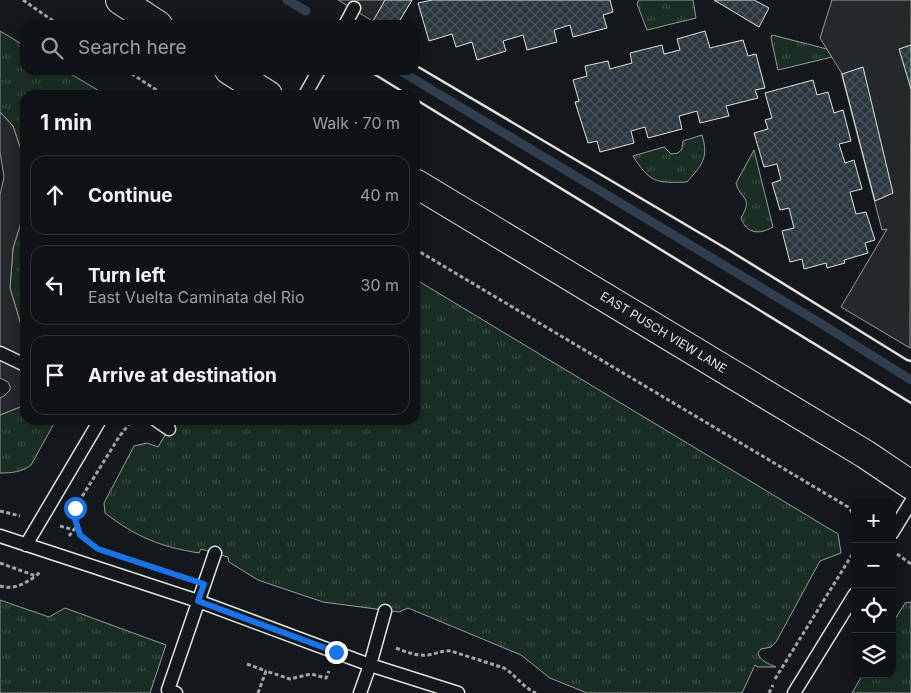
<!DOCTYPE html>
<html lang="en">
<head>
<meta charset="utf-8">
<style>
  :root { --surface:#0f1215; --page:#181b1e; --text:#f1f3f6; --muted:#9b9ea0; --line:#2f3234 }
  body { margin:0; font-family:Inter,sans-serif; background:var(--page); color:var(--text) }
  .controls { position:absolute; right:15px; bottom:15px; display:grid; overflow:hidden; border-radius:10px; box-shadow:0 2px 12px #0003 }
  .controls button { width:45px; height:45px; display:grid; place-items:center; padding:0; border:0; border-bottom:1px solid var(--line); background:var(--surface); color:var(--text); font:25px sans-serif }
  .stop { position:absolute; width:15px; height:15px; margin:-11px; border:4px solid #1a73e8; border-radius:50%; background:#fff }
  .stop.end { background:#1a73e8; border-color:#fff; box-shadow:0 1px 5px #0008 }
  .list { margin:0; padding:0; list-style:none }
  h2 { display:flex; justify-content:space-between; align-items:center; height:65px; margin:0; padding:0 20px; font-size:21px }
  h2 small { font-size:16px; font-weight:400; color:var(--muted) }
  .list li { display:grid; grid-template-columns:32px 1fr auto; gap:15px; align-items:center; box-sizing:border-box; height:80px; margin:0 10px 10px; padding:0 10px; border:1px solid var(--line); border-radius:15px }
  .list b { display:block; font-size:19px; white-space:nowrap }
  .list p { margin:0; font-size:16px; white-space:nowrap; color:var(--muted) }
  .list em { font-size:16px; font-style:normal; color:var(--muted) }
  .icon { flex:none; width:28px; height:28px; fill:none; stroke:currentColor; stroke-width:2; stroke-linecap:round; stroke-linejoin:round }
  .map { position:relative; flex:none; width:911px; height:693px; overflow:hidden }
  .search { position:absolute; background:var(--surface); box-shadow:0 2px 12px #0003; left:20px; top:20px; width:400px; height:55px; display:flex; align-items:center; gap:12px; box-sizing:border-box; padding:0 18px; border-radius:15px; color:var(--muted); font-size:19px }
  .panel { position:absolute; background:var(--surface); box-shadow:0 2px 12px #0003; left:20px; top:90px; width:400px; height:335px; border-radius:15px }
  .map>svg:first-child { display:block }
  .grass { fill:url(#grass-tufts); stroke:#939e99 }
  .parking { fill:#24282b; stroke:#939e99 }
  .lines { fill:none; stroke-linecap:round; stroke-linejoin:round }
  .stream { stroke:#2f3f4d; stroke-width:9 }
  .building { fill:url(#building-cross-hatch); stroke:#d8e6dc }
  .lane-casing { stroke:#d8e6dc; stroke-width:15 }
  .secondary-casing { stroke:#d8e6dc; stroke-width:30 }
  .path { stroke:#9da8a2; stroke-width:3; stroke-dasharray:4 2.5; stroke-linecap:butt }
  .lane { stroke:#14181c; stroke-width:12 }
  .secondary { stroke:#14181c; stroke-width:28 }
  .wall { stroke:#d8e6dc; stroke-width:2.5 }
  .route { stroke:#1a73e8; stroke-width:6 }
  .labels { text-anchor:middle; stroke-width:4; stroke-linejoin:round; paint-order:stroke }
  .street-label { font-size:12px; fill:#d8e6dc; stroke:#14181c }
</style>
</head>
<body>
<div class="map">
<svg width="911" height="693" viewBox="0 0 911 693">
  <defs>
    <pattern id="grass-tufts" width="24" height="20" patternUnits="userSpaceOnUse" patternTransform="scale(1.25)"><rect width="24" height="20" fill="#1a2d24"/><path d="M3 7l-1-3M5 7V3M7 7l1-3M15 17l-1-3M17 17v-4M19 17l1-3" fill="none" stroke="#3b4b43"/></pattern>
    <pattern id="building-cross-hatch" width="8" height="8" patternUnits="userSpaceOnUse" patternTransform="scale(1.25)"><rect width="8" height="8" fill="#2c363c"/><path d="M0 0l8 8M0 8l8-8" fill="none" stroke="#4a5358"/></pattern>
  </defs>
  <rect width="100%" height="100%" fill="#14181c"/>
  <path class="grass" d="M 639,0 L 693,0 L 696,18 L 647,30 L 637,4 Z
    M 0,31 L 25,46 L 25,70 L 64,70 L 106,95 L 25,95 L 25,162 L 13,126 L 0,112 Z
    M 772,35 L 827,49 L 832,57 L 778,70 L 771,38 Z
    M 702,135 C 709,158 702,165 687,182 C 656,183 650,183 633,156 L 664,147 L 671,154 L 678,153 L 682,149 L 683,141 Z
    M 754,150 L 773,227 C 759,235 747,234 741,218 C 754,196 740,200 736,183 Z
    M 25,210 L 25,329 L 21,325 L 10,288 L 13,248 Z
    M 415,279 L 838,534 L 841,553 L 820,561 L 776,642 L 771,647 L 761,649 L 758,653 C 760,661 769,664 776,667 L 758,667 L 755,665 L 742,693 L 587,693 L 550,678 L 521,655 L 408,608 L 399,612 L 323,602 L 258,580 L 229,562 L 228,557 L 201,549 L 199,553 C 161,547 136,537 105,513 L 104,503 L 134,446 L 147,443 L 158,447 L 174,420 L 415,420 Z
    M 25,405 L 25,420 L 56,420 L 31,465 C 22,472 12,473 0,473 L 0,415 Z
    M 0,600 L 49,617 L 65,608 L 166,645 L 150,693 L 0,693 Z
    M 911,602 L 911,693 L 852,693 L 863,674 L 892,674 L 892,624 L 905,603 Z"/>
  <path class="parking" d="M 338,0 L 412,0 L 397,25 L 379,25 Z
    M 832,0 L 911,0 L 910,348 L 841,307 L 887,229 L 882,230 L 841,72 L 820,38 Z
    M 0,112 L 13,126 L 25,162 L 25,210 L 13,248 L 10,288 L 21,325 L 25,329 L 25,405 L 0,415 L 0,398 L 4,396 L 10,390 L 10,386 L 8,382 L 0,378 L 0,195 L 4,177 L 0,152 Z"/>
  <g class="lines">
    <path class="stream" d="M 287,0 L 306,11
      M 399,70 L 820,323 L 911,380"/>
  </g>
  <path class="building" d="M 385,0 L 412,0 L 397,25 L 379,25 L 373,21 Z
    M 432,0 L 610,0 L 613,12 L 603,15 L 607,28 L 573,37 L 570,25 L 554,30 L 557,42 L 527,50 L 523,35 L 503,41 L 506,51 L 477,60 L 472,42 L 456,47 L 452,34 L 429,41 L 418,3 Z
    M 714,0 L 754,0 L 769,8 L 759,27 Z
    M 705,31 L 710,48 L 743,40 L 748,56 L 756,54 L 765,88 L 755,90 L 758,98 L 726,106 L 729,116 L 700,123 L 697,111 L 679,116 L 682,129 L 648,138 L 645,127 L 631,131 L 634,143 L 600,152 L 597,141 L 588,143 L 575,102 L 579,101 L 573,80 L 587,76 L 585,66 L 608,61 L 610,69 L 632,63 L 630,53 L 662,45 L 664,54 L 680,50 L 677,39 Z
    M 911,45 L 911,89 L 899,49 Z
    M 863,67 L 893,193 L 875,201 L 842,74 Z
    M 813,80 L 817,95 L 828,92 L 834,113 L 843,110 L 851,141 L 839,144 L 845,163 L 854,160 L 862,189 L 850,192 L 856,214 L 866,212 L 875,240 L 865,243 L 868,253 L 844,260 L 845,263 L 827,268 L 826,263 L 804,269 L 802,259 L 790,262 L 782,231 L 794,228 L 789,208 L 780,210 L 772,183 L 781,180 L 777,164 L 764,167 L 754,133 L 768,129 L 765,120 L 772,118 L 765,93 Z"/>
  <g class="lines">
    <g class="lane-casing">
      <path id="lane" d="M 345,25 L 354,8
        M 305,95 L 319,70
        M 0,353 L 25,365
        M 156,420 L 169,429
        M 892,533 L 911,502
        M 0,536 L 198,601 L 370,665 L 458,693
        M 26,545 L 100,420
        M 176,693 L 168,690 L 215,553
        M 360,693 L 370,665 L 385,611
        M 794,693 L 855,594"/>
    </g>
    <g class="secondary-casing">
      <g id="secondary">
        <path d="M 120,0 L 158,25"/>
        <path d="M 229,70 L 268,95"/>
        <path id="s1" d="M 415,183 L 865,454 L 911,485"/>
      </g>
    </g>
    <path class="path" d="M 23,0 L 59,25
      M 126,70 L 164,95
      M 415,249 L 848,507 L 855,516
      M 0,511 L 20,516
      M 60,526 L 74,530
      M 69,536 L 76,527
      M 88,542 C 78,533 72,522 75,508 L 119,437 L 132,420
      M 897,554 L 911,564
      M 0,563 L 36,576 L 40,572
      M 0,586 C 14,590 24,584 36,576
      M 396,648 C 406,652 416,656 427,655 C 436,654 443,650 451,651 L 504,668 C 516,675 522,687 536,693
      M 247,664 L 266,671
      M 775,679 L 855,550
      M 258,693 L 266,671 L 290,679 L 311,674 L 326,678 L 329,671
      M 769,693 L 773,685"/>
    <use href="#lane" class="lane"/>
    <use href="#secondary" class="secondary"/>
    <path class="wall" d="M 415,65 L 727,249 L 907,360 L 911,361
      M 374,74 L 408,95
      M 415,99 L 911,403"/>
  </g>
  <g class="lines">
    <path class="route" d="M 75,508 L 74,516 L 80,535 L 98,549 L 204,584 L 198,601 L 336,652"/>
  </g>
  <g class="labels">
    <g class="street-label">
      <text dy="4" stroke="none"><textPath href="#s1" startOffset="290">EAST PUSCH VIEW LANE</textPath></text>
    </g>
  </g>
</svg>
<div class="controls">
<button>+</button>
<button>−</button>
<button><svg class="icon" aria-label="locate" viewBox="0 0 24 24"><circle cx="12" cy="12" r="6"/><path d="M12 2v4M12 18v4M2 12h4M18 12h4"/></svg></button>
<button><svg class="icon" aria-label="layers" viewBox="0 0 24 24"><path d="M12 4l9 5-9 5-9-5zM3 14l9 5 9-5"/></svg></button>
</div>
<div class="stop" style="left:75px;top:508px"></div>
<div class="stop end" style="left:336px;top:652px"></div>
<div class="search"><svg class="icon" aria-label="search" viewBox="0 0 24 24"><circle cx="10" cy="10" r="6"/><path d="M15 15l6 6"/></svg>Search here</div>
<section class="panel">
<h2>1 min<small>Walk · 70 m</small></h2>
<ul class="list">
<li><svg class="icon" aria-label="ahead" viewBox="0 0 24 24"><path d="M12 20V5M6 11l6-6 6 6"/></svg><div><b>Continue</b></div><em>40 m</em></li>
<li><svg class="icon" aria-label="left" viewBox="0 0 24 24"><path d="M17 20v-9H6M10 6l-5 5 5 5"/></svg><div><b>Turn left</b><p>East Vuelta Caminata del Rio</p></div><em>30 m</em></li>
<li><svg class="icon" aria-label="arrive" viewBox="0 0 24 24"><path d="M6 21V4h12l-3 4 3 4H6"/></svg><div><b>Arrive at destination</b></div></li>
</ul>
</section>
</div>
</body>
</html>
